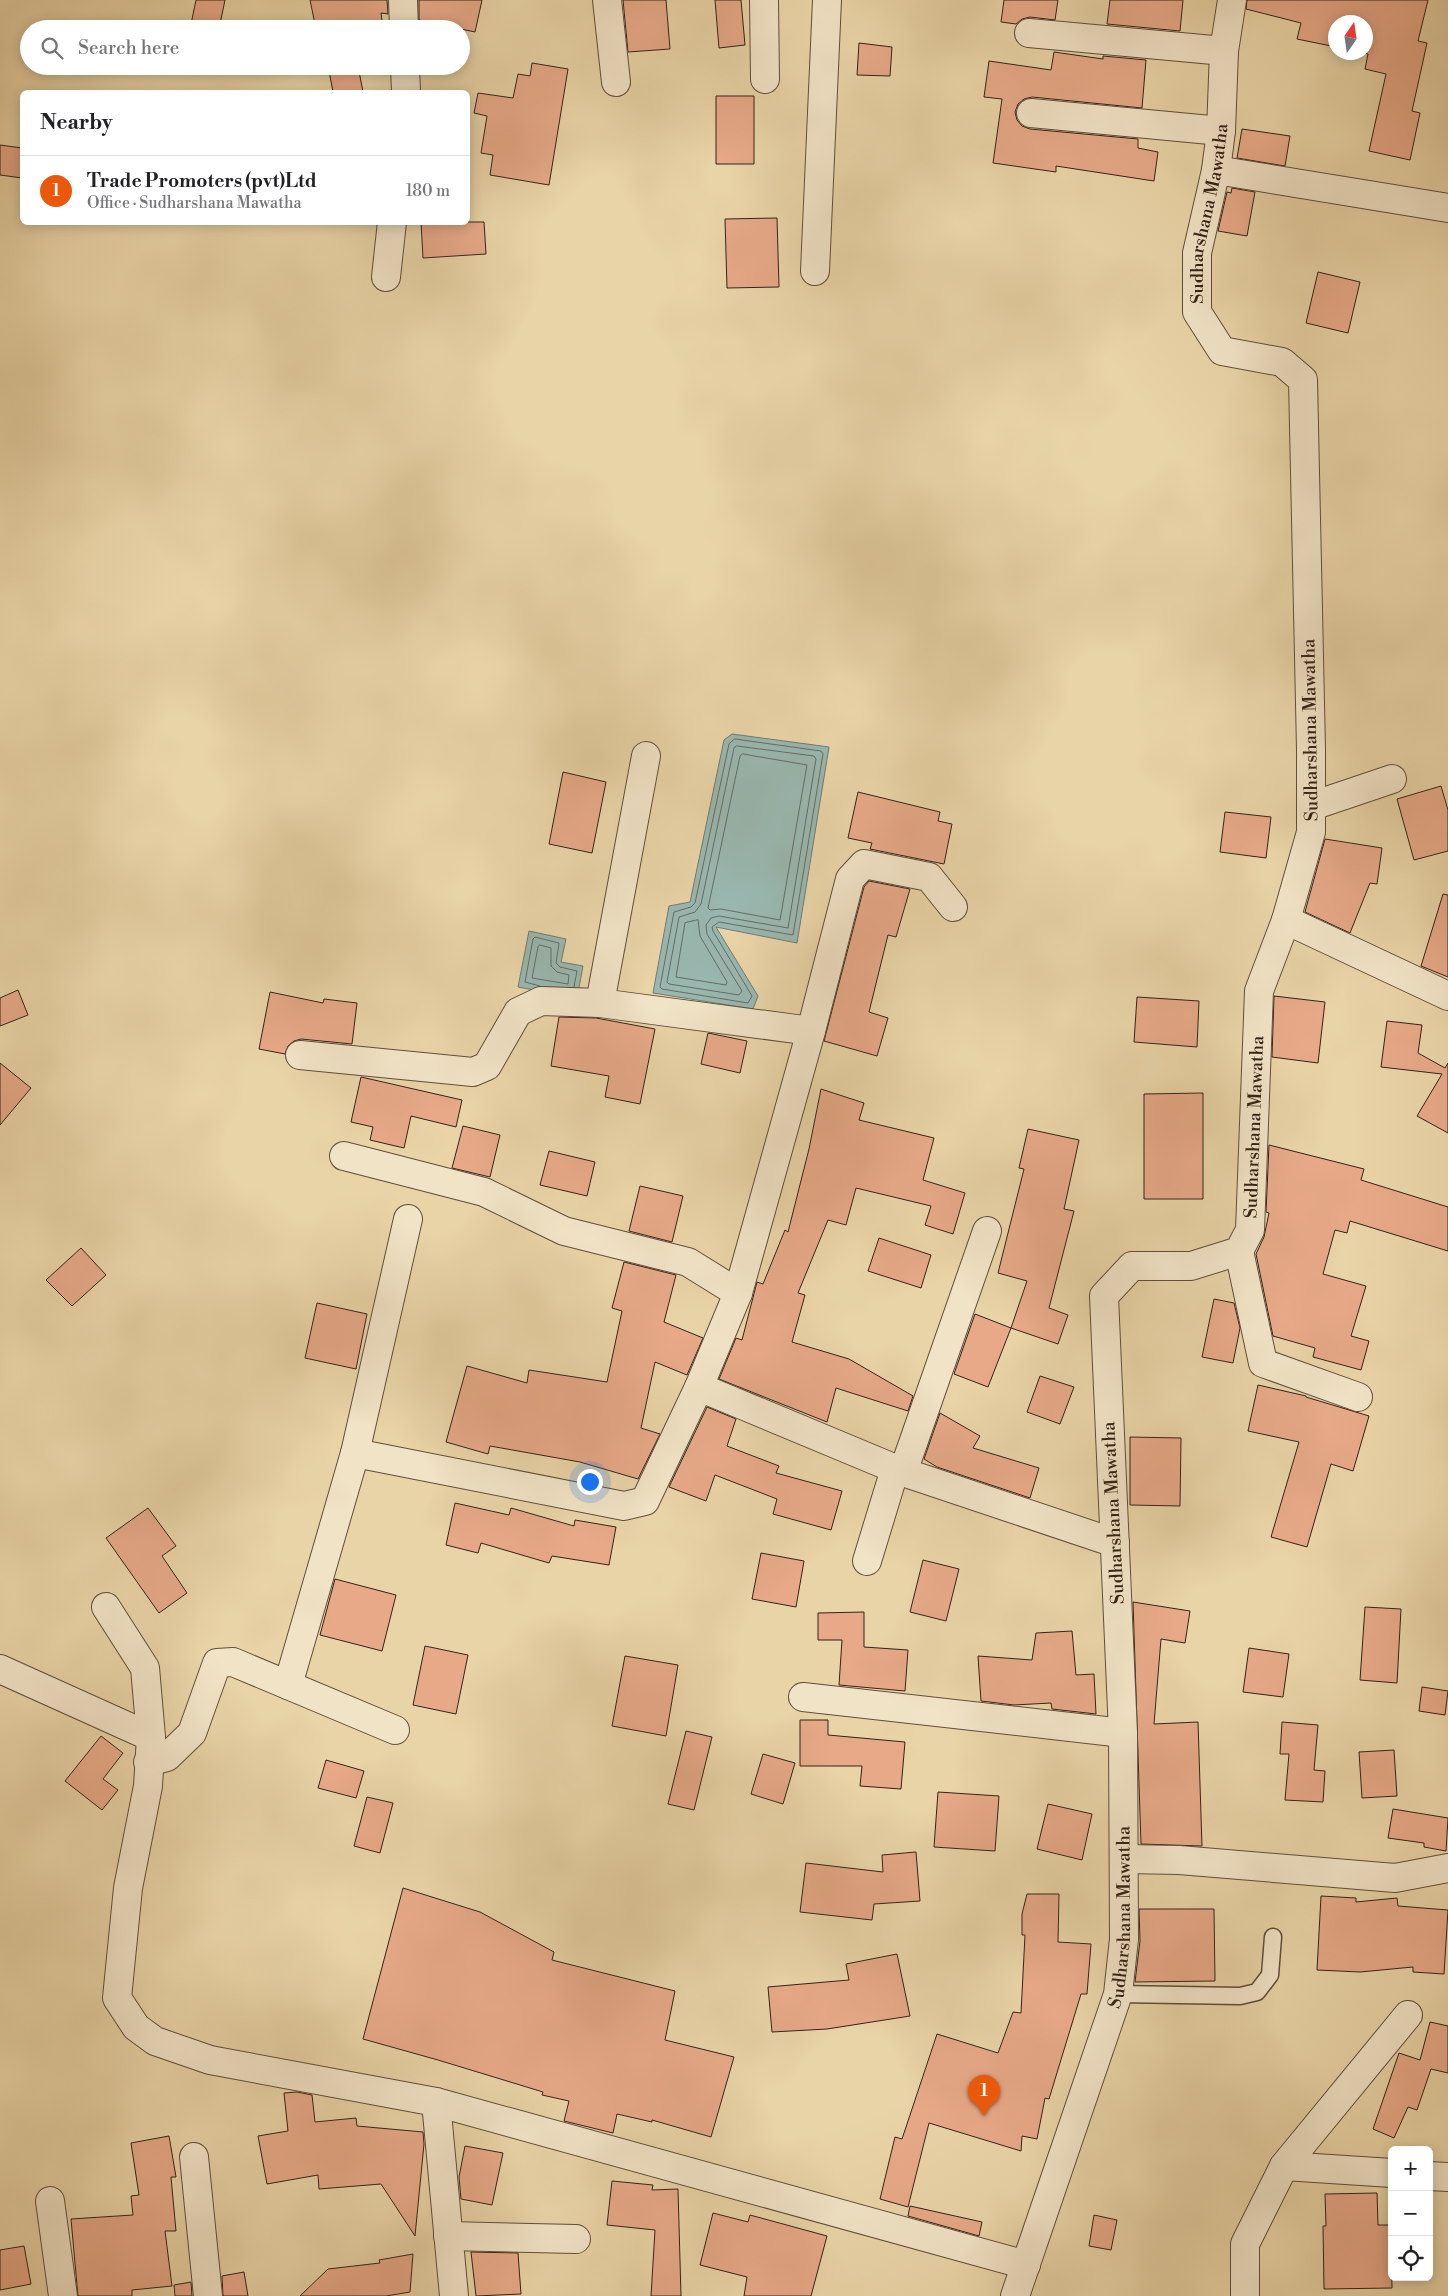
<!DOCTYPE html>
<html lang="en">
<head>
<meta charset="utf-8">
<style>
  :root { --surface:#fff; --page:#f2f2f2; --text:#202124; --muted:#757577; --line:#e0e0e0; --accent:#ea580c }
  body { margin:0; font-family:"Libre Bodoni",serif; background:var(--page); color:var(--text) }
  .controls { position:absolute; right:15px; bottom:15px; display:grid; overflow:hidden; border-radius:8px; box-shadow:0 2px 12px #0003 }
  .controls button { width:45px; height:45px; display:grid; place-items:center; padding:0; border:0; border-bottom:1px solid var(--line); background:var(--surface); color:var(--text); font:25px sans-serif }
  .compass { position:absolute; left:1328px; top:15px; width:45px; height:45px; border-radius:50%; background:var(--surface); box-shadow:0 2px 12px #0003; rotate:13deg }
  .you { position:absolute; left:589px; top:1481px; width:18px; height:18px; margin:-12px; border:4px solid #fff; border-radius:50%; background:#1a73e8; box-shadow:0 0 0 8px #1a73e833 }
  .badge { display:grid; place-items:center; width:32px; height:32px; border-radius:50%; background:var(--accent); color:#fff; font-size:16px; font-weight:700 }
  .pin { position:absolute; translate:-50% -41px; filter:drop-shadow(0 1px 2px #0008) }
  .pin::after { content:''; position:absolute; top:26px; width:18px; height:15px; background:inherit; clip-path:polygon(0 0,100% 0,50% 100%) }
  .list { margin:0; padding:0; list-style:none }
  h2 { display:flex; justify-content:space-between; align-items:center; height:65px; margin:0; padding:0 20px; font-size:21px }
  h2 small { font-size:16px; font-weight:400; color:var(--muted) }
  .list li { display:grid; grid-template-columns:32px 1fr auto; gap:15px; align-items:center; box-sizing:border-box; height:70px; padding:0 20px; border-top:1px solid var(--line) }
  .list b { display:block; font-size:19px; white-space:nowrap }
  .list p { margin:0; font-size:16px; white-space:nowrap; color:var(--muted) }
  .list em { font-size:16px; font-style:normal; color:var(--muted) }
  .icon { flex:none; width:28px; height:28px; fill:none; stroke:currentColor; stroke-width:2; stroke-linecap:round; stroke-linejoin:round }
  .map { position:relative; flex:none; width:1448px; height:2296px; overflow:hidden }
  .search { position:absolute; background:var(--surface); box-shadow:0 2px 12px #0003; left:20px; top:20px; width:450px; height:55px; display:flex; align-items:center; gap:12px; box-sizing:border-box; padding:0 18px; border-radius:28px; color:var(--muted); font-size:19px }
  .panel { position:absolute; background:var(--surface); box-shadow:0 2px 12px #0003; left:20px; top:90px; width:450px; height:135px; border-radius:8px }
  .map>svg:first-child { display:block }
  .water { fill:#99b7af; stroke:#707b72 }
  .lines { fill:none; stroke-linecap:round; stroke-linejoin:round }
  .shore { stroke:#666c63; stroke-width:1 }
  .building { fill:#e7a988; stroke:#332217 }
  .lane-casing { stroke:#604e3b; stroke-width:19 }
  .street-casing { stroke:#604e3b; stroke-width:30 }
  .lane { stroke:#f1e3c6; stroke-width:16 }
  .street { stroke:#f1e3c6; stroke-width:28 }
  .labels { text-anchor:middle; stroke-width:5; stroke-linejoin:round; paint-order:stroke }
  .street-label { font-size:18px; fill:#332217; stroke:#f1e3c6 }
</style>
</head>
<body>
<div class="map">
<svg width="1448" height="2296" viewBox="0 0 1448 2296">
  <rect width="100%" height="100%" fill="#e9d4a7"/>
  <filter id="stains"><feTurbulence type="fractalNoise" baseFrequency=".004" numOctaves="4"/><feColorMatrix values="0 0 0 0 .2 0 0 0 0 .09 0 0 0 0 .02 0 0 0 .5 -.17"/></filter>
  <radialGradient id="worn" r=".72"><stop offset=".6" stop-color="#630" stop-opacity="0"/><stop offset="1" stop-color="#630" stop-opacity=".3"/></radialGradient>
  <path class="water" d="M 732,734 L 829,747 L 797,943 L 716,927 L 758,996 L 753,1009 L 653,993 L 669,906 L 690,902 L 724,740 Z
    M 529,931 L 566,939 L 561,962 L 583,966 L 577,998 L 518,987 Z"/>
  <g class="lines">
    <path class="shore" d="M 735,739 L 821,751 L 823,754 L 793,935 L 719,922 L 712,927 L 713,931 L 752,996 L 748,1003 L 662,989 L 660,987 L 674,912 L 691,907 L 695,903 L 729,744 Z
      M 737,746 L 814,756 L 816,759 L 788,928 L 719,916 L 711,918 L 706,925 L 707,934 L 742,991 L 739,995 L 669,984 L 667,982 L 679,917 L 695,912 L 701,904 L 734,748 Z
      M 743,754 L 807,765 L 780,920 L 721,909 L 710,910 L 708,908 L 740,756 Z
      M 698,920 L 700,936 L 727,982 L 726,985 L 676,977 L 685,923 Z
      M 540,945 L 551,948 L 551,966 L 557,972 L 569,975 L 568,984 L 532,978 L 538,947 Z
      M 540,986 L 525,982 L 533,939 L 535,937 L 559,943 L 556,963 L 560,967 L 577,971 L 574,987"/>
  </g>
  <path class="building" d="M 196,0 L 225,0 L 219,29 L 191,24 Z
    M 310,0 L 387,0 L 388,14 L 381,13 L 383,29 L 316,29 Z
    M 419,0 L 482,0 L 475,32 L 419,20 Z
    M 623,0 L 666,0 L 670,49 L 628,52 Z
    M 715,0 L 741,0 L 745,45 L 719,48 Z
    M 1004,0 L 1058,0 L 1055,20 L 1030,17 L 1022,19 L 1016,24 L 1001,22 Z
    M 1110,0 L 1183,0 L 1180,31 L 1107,24 Z
    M 1247,0 L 1428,0 L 1418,41 L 1427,43 L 1412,111 L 1420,113 L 1410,160 L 1369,151 L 1386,74 L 1365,69 L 1368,54 L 1360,52 L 1366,52 L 1366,22 L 1336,22 L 1336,47 L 1297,39 L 1301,23 L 1246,9 Z
    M 859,43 L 892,47 L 890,76 L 857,75 Z
    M 1054,52 L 1103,59 L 1103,56 L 1146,60 L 1142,108 L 1032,97 L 1024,99 L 1018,104 L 1015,112 L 1017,120 L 1022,126 L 1030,129 L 1138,139 L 1138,148 L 1158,152 L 1154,181 L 1056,166 L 1056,172 L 993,163 L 1002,99 L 984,97 L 989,61 L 1051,70 Z
    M 532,63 L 568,69 L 549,185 L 490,175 L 493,155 L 481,153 L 487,116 L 474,113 L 478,93 L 513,98 L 518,74 L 530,76 Z
    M 328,66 L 358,66 L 363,92 L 333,92 Z
    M 716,96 L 754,96 L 754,164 L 716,164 Z
    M 1242,129 L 1290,136 L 1285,166 L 1237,158 Z
    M 0,145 L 22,148 L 22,178 L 0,175 Z
    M 1232,188 L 1255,192 L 1247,236 L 1218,231 L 1227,192 L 1231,193 Z
    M 777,218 L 779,287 L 727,288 L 725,219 Z
    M 421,222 L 484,222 L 486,254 L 423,258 Z
    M 1318,272 L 1360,282 L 1348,333 L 1306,323 Z
    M 563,772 L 606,782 L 592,853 L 549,844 Z
    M 1441,786 L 1448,810 L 1448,851 L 1414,860 L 1397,799 Z
    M 858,792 L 940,812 L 938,821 L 952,824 L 944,864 L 870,849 L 872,843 L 848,838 Z
    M 1225,812 L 1271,817 L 1266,858 L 1220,852 Z
    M 1325,839 L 1382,848 L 1377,884 L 1370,883 L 1350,933 L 1305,912 Z
    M 869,881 L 910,889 L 896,937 L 888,935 L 869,1012 L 888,1018 L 877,1056 L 824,1041 L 864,887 Z
    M 1443,894 L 1448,895 L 1448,977 L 1421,966 Z
    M 18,990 L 28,1015 L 0,1026 L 0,998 Z
    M 270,992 L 323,1003 L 324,999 L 357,1003 L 352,1044 L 301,1039 L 294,1041 L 288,1046 L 285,1054 L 259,1049 Z
    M 1274,996 L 1325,1002 L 1318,1063 L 1272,1057 Z
    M 1137,997 L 1199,1001 L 1197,1047 L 1134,1042 Z
    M 559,1017 L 596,1018 L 655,1029 L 640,1104 L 605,1097 L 609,1076 L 551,1066 Z
    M 1387,1021 L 1422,1025 L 1418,1053 L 1445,1068 L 1448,1063 L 1448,1133 L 1417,1116 L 1442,1074 L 1381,1067 Z
    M 708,1033 L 747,1041 L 740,1073 L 701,1064 Z
    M 0,1063 L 31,1088 L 0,1125 Z
    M 361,1077 L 462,1100 L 456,1127 L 411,1116 L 404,1148 L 370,1140 L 373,1127 L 351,1122 Z
    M 821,1089 L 864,1103 L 859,1120 L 934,1138 L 923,1180 L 965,1193 L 953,1234 L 925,1225 L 931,1206 L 856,1188 L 846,1225 L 828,1220 L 798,1293 L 805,1295 L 792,1342 L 849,1359 L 913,1396 L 908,1411 L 836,1388 L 827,1422 L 719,1379 L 736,1338 L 742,1340 L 757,1282 L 763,1284 L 785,1230 L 788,1232 L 809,1149 Z
    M 1203,1093 L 1203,1199 L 1144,1199 L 1144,1094 Z
    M 463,1126 L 500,1135 L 490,1177 L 452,1168 Z
    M 1028,1129 L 1079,1140 L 1064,1209 L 1074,1211 L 1049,1308 L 1068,1315 L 1058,1344 L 1011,1328 L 1027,1281 L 998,1273 L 1024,1169 L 1019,1168 Z
    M 1269,1145 L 1364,1169 L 1361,1180 L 1448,1207 L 1448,1251 L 1350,1221 L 1347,1233 L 1335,1230 L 1323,1274 L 1366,1286 L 1351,1336 L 1369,1341 L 1361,1370 L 1313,1357 L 1315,1348 L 1273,1336 L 1256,1254 L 1264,1237 L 1269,1213 L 1266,1212 Z
    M 549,1151 L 595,1162 L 587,1196 L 540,1185 Z
    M 640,1186 L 683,1196 L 672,1242 L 629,1231 Z
    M 879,1238 L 931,1255 L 921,1288 L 868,1271 Z
    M 81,1248 L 106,1275 L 72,1306 L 46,1280 Z
    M 624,1262 L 676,1275 L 664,1322 L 703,1338 L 687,1375 L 655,1362 L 641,1428 L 660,1434 L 638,1479 L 580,1462 L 490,1446 L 488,1454 L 446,1442 L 467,1366 L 527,1383 L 529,1370 L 607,1382 L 622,1311 L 612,1308 Z
    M 1214,1299 L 1234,1303 L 1240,1328 L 1233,1363 L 1202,1357 Z
    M 317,1303 L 367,1314 L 356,1369 L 305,1358 Z
    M 975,1314 L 1011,1328 L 988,1387 L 954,1374 Z
    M 1040,1376 L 1074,1387 L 1060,1424 L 1027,1412 Z
    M 1258,1385 L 1306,1396 L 1306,1397 L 1369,1416 L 1353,1471 L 1331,1464 L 1307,1547 L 1271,1537 L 1299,1442 L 1248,1431 Z
    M 707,1407 L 736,1419 L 727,1446 L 779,1466 L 776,1473 L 842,1491 L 831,1530 L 773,1514 L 777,1499 L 715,1475 L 706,1501 L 669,1487 Z
    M 940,1413 L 980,1436 L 973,1448 L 1039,1468 L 1030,1498 L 937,1467 L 924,1459 Z
    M 1130,1437 L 1181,1438 L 1180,1506 L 1130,1505 Z
    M 455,1503 L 509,1515 L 511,1508 L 574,1526 L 575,1520 L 616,1527 L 609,1565 L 552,1556 L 549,1563 L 481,1543 L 478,1553 L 446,1545 Z
    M 148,1508 L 176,1546 L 162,1556 L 187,1593 L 159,1613 L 106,1538 Z
    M 761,1553 L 804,1561 L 796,1607 L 752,1599 Z
    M 923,1560 L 959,1569 L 946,1621 L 910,1612 Z
    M 335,1579 L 396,1595 L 382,1651 L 320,1635 Z
    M 1133,1602 L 1190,1611 L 1185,1643 L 1161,1639 L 1154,1724 L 1198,1722 L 1202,1846 L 1141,1844 Z
    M 1365,1607 L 1401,1609 L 1397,1683 L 1360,1680 Z
    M 864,1612 L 864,1647 L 908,1650 L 905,1691 L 839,1685 L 842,1640 L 818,1640 L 818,1613 Z
    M 1072,1631 L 1076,1675 L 1094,1674 L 1096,1714 L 1052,1709 L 1051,1703 L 1014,1705 L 981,1701 L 978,1656 L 1032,1660 L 1036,1633 Z
    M 425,1646 L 468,1655 L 456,1714 L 413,1705 Z
    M 1249,1648 L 1289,1654 L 1283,1697 L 1243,1692 Z
    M 625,1656 L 678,1665 L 666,1736 L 612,1726 Z
    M 1422,1687 L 1448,1691 L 1445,1715 L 1419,1711 Z
    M 800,1720 L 828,1720 L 828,1735 L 905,1742 L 901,1789 L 860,1786 L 862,1766 L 800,1766 Z
    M 1282,1722 L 1318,1725 L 1314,1770 L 1325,1771 L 1323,1802 L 1285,1800 L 1289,1754 L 1280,1754 Z
    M 686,1731 L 712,1737 L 694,1810 L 668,1804 Z
    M 101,1736 L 123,1753 L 103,1779 L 118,1790 L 102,1810 L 65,1781 Z
    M 1394,1750 L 1397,1796 L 1362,1798 L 1359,1752 Z
    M 763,1754 L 795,1763 L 783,1804 L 751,1794 Z
    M 326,1760 L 364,1771 L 356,1798 L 318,1788 Z
    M 938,1792 L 999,1796 L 995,1851 L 934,1847 Z
    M 367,1797 L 393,1803 L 380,1853 L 354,1846 Z
    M 1048,1804 L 1092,1814 L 1082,1860 L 1037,1849 Z
    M 1393,1809 L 1448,1818 L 1446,1851 L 1424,1847 L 1424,1843 L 1388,1838 Z
    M 916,1852 L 920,1901 L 874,1904 L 872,1920 L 800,1912 L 806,1863 L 883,1872 L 882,1855 Z
    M 403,1888 L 480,1912 L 554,1952 L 552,1960 L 675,1991 L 665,2040 L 734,2057 L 711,2137 L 652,2120 L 652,2122 L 617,2114 L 613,2133 L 564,2121 L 569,2101 L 542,2095 L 543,2092 L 438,2060 L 363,2039 Z
    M 1027,1894 L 1059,1894 L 1058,1942 L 1091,1944 L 1087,1994 L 1081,1994 L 1049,2099 L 1045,2098 L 1037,2139 L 1022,2136 L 1021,2151 L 929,2123 L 908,2207 L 880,2199 L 895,2137 L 902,2139 L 937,2034 L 998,2053 L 1013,2012 L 1021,2013 L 1025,1935 L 1022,1935 L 1022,1914 Z
    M 1321,1896 L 1356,1898 L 1356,1902 L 1397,1898 L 1398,1906 L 1448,1910 L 1444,1974 L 1413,1972 L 1413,1967 L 1360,1972 L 1317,1970 Z
    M 1139,1909 L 1214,1909 L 1215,1981 L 1135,1982 L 1140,1941 Z
    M 897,1954 L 910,2016 L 827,2029 L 772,2032 L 768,1987 L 849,1980 L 846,1964 Z
    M 1430,2022 L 1448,2026 L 1448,2073 L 1431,2069 L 1417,2110 L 1408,2107 L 1394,2138 L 1373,2129 L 1399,2053 L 1420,2060 Z
    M 297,2092 L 312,2095 L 315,2122 L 356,2118 L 357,2126 L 423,2132 L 424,2144 L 415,2236 L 381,2184 L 319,2189 L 318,2175 L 267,2184 L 258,2136 L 288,2131 L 284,2093 Z
    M 169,2136 L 176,2177 L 171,2177 L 176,2231 L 165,2231 L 172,2286 L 132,2290 L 132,2296 L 78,2296 L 71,2219 L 133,2215 L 131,2196 L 139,2195 L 131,2143 Z
    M 465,2146 L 503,2153 L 492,2205 L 461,2199 L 459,2177 Z
    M 612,2181 L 653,2185 L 652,2190 L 678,2189 L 681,2296 L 651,2296 L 655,2230 L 607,2225 Z
    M 1377,2193 L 1378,2225 L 1391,2225 L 1392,2288 L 1324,2289 L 1323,2226 L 1326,2226 L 1325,2194 Z
    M 910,2206 L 982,2222 L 979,2236 L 908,2216 Z
    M 713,2213 L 748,2222 L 750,2215 L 827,2236 L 811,2296 L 744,2296 L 747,2277 L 700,2265 Z
    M 1094,2215 L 1117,2220 L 1111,2250 L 1089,2246 Z
    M 24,2246 L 31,2284 L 0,2290 L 0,2250 Z
    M 471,2252 L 518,2253 L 521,2294 L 476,2296 Z
    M 413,2254 L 410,2292 L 386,2296 L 300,2296 L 328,2269 L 380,2263 L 379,2260 Z
    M 244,2272 L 248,2296 L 223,2296 L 222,2276 Z
    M 191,2282 L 192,2296 L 175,2296 L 174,2285 Z"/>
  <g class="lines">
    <g class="lane-casing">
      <path id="lane" d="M 1118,1994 L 1240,1996 L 1257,1992 L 1270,1975 L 1273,1937"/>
    </g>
    <g class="street-casing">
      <g id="street">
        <path d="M 403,0 L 404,29"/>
        <path d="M 607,0 L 616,82"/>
        <path d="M 764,0 L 765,79"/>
        <path d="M 1029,33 L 1224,51"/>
        <path d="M 405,66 L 406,92"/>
        <path d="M 1031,113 L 1221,131"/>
        <path d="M 1216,170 L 1448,208"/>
        <path d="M 815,271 L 827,0"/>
        <path d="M 386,277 L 392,222"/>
        <path d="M 1312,806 L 1392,779"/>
        <path d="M 1286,920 L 1448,996"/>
        <path d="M 600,1003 L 646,756"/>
        <path d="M 300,1055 L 473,1072 L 487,1066 L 518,1012 L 541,1001 L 600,1003 L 811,1031"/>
        <path d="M 344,1156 L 484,1192 L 564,1231 L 688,1262 L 738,1293"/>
        <path d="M 1239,1251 L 1263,1363 L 1358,1397"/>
        <path d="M 699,1387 L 903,1472 L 1115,1543"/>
        <path d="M 355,1453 L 624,1506 L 645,1501 L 699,1387 L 738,1293 L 811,1031 L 850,879 L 864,864 L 929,877 L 953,907"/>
        <path d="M 903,1472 L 987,1231"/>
        <path d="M 867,1561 L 895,1469"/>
        <path d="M 106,1607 L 145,1668 L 151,1737 L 148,1786 L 128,1888 L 117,1998 L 136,2027 L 155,2041 L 210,2060 L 436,2102 L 1026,2265"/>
        <path d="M 0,1669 L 151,1737"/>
        <path d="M 288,1685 L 355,1453 L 408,1219"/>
        <path d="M 803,1697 L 1123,1733"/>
        <path d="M 148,1762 L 167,1757 L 192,1733 L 217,1663 L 233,1662 L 395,1730"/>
        <path d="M 1124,1859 L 1179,1860 L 1395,1878 L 1448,1868"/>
        <path d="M 436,2102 L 454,2296"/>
        <path d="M 194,2157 L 208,2296"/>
        <path d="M 1284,2166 L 1392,2173"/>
        <path d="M 1429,2176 L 1448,2177"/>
        <path d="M 50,2201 L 63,2296"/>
        <path d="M 448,2236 L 576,2239"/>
        <path id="s1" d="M 1015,2296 L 1118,1994 L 1124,1939 L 1123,1733 L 1104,1296 L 1132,1266 L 1191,1266 L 1239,1251 L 1250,1230 L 1259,991 L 1286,920 L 1311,832 L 1311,749 L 1303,380 L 1282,362 L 1222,351 L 1197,312 L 1197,253 L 1216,170 L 1221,131 L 1224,51 L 1232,0"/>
        <path d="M 1245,2296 L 1245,2244 L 1284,2166 L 1408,2015"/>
      </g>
    </g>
    <use href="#lane" class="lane"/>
    <use href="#street" class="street"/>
  </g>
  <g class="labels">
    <g class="street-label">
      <text dy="6" stroke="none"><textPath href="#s1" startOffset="2285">Sudharshana Mawatha</textPath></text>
      <text transform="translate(1310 730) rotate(-91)" y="6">Sudharshana Mawatha</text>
      <text dy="6" stroke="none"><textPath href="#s1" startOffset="1295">Sudharshana Mawatha</textPath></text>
      <text transform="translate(1113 1513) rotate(-93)" y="6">Sudharshana Mawatha</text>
      <text dy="6" stroke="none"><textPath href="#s1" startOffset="396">Sudharshana Mawatha</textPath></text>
    </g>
  </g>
  <rect width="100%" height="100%" filter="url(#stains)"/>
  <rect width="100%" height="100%" fill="url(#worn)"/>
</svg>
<div class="controls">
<button>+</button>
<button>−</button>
<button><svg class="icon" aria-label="locate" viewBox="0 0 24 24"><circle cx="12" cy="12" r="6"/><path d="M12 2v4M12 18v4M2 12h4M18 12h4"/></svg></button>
</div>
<svg class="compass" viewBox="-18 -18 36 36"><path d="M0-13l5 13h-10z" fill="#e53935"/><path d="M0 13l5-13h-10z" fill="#757577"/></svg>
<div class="you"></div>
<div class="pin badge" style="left:984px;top:2116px">1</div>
<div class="search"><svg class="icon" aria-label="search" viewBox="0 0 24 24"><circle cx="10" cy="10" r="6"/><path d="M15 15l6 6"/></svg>Search here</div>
<section class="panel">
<h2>Nearby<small></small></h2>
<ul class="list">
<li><span class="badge">1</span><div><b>Trade Promoters (pvt)Ltd</b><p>Office · Sudharshana Mawatha</p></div><em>180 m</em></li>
</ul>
</section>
</div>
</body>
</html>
